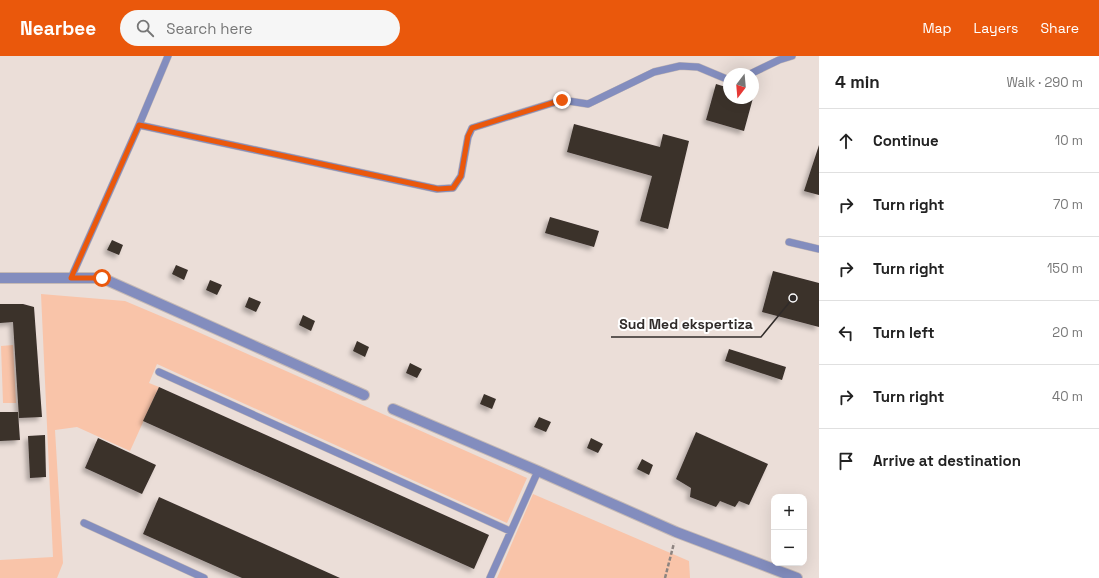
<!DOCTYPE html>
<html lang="en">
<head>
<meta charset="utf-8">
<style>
  :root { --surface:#fff; --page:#f6f6f6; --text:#222; --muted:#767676; --line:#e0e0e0; --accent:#ea580c }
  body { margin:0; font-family:"Space Grotesk",sans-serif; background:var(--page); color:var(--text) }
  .controls { position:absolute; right:12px; bottom:12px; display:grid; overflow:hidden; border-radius:8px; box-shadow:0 4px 16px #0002 }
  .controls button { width:36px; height:36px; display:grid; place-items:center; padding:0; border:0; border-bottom:1px solid var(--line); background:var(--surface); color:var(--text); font:20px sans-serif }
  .compass { position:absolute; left:723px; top:12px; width:36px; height:36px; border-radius:50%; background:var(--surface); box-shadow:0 4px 16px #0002; rotate:196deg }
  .stop { position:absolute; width:12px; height:12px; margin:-9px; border:3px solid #ea580c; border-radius:50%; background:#fff }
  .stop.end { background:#ea580c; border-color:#fff; box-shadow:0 1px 4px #0008 }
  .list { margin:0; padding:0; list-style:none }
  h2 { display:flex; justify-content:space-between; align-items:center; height:52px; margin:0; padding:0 16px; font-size:17px }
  h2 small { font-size:13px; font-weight:400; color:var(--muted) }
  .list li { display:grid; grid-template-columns:26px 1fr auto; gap:12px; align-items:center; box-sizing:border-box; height:64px; padding:0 16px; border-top:1px solid var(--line) }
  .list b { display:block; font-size:15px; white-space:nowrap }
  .list em { font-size:13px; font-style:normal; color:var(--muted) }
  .icon { flex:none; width:22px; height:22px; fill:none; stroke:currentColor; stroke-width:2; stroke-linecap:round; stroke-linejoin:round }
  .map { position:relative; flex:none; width:819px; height:522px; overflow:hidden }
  header { display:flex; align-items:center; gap:24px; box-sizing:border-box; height:56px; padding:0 20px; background:var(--accent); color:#fff }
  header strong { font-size:19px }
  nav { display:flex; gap:22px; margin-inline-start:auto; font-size:14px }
  .search { width:280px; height:36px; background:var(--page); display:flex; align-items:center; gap:10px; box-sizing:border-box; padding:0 14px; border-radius:22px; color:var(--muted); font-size:15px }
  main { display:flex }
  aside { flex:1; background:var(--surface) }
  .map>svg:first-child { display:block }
  .green { fill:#f9c4a9 }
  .building { fill:#3a302b; filter:url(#shadow) }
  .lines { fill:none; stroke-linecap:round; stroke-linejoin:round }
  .lane-casing { stroke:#c6bab5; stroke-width:8 }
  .street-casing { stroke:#c6bab5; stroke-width:12 }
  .path { stroke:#8d8480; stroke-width:2.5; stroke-dasharray:4 2; stroke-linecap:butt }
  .lane { stroke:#838dbe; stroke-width:7 }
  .street { stroke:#838dbe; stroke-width:10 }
  .route { stroke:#ea580c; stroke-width:5 }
  .leader { fill:none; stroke:#302b29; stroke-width:1.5 }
  .callout-dot { fill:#302b29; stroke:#fff; stroke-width:1.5 }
  .callout-label { font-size:14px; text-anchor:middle; font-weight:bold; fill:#302b29; stroke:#fff; stroke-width:4; stroke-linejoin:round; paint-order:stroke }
</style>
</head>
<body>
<header>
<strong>Nearbee</strong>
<div class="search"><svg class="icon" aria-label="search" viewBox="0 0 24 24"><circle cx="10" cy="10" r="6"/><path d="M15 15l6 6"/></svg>Search here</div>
<nav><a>Map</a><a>Layers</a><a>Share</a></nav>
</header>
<main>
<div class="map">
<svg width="819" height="522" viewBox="0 0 819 522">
  <defs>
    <filter id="shadow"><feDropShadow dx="-3.5" dy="3.5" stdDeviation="2" flood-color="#0004"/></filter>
  </defs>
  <rect width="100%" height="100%" fill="#ebded8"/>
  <path class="green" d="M 41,238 L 125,245 L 189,272 L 527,422 L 507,467 L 157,308 L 149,327 L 159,331 L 130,395 L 77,371 L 55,374 L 63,507 L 57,522 L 0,522 L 0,504 L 53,501 Z
    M 13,289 L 16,347 L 3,347 L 1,290 Z
    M 533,438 L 689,505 L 690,522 L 497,522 Z"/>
  <path class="building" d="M 716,28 L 729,32 L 729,42 L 753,42 L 744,75 L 706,64 Z
    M 574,68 L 660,91 L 663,78 L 689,85 L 668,173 L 640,165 L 652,120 L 567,96 Z
    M 819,89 L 819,139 L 804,135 Z
    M 550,161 L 599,175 L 594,191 L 545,177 Z
    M 112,184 L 123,189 L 119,199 L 107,194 Z
    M 176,209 L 188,214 L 184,224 L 172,218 Z
    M 773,215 L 819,227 L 819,271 L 762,256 Z
    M 210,224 L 222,229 L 217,239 L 206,234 Z
    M 249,241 L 261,246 L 256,256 L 245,251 Z
    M 0,248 L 23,248 L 34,251 L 42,361 L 19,362 L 13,266 L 0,267 Z
    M 303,259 L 315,265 L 311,275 L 299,269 Z
    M 357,285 L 369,291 L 365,301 L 353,295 Z
    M 729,293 L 786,311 L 782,324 L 725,305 Z
    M 410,307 L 422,313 L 417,322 L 406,317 Z
    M 159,331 L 489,479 L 474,513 L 143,365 Z
    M 484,338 L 496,343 L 492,353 L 480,348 Z
    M 0,356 L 18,356 L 20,384 L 0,385 Z
    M 539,361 L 551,366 L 546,376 L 534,371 Z
    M 696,376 L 768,408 L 749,449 L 739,445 L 735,451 L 720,445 L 716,451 L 690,441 L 691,432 L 676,423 Z
    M 45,379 L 46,421 L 30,422 L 28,380 Z
    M 98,382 L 156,409 L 142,438 L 85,412 Z
    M 591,382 L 603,388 L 598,397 L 587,392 Z
    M 642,403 L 653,409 L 649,419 L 637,413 Z
    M 159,441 L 242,478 L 340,522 L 242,522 L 143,478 Z"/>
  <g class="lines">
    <g class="lane-casing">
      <path id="lane" d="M 750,18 L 779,4 L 792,0
        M 139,69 L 437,133 L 453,132 L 461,120 L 468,81 L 472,72 L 562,44 L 588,48 L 654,16 L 680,10 L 698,11 L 729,24
        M 789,186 L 819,193
        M 71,222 L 139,69 L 168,0
        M 159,316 L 510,475
        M 84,467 L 204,522
        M 490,522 L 538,415"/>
    </g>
    <g class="street-casing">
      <path id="street" d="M 0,222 L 102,222 L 364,339
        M 393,353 L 538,415 L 676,476 L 797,522"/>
    </g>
    <path class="path" d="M 665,522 L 674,487"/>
    <use href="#lane" class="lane"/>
    <use href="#street" class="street"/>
  </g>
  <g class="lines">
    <path class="route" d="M 102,222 L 71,222 L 139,69 L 438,133 L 453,132 L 461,120 L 468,80 L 472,72 L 562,44"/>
  </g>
  <path class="leader" d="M793 242L761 281H611"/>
  <circle class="callout-dot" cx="793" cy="242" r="4"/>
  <g class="callout-label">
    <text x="686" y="273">Sud Med ekspertiza</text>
  </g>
</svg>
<div class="controls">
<button>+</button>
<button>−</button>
</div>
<svg class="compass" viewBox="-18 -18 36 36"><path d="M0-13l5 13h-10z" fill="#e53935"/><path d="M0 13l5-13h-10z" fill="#767676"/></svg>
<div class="stop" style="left:102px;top:222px"></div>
<div class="stop end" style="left:562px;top:44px"></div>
</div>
<aside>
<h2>4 min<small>Walk · 290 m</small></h2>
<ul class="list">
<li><svg class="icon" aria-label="ahead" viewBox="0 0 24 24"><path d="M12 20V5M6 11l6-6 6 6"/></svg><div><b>Continue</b></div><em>10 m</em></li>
<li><svg class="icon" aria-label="right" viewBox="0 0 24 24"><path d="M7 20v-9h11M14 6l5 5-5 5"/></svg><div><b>Turn right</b></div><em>70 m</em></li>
<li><svg class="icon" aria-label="right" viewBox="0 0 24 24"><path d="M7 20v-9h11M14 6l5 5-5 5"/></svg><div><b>Turn right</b></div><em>150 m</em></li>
<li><svg class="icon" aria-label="left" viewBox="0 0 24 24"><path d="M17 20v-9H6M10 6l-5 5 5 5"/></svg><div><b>Turn left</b></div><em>20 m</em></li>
<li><svg class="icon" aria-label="right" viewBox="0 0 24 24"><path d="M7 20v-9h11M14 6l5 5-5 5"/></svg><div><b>Turn right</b></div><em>40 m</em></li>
<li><svg class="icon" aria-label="arrive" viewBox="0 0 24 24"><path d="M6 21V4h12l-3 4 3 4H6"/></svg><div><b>Arrive at destination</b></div></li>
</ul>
</aside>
</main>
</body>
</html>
